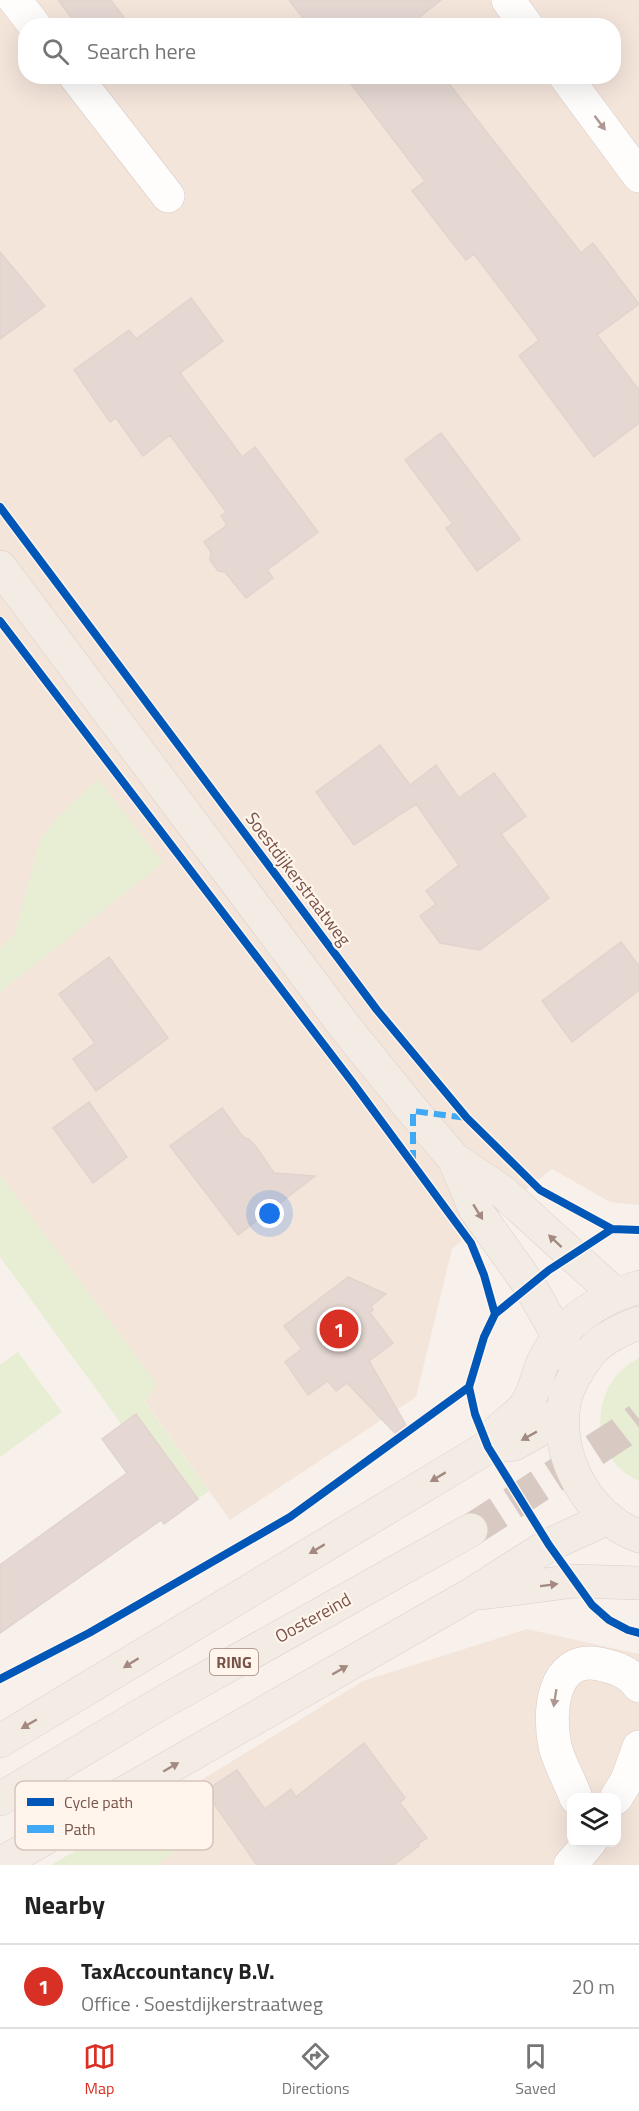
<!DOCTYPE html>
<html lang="en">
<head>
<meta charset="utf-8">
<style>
  :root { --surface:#fff; --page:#f6f6f6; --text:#222; --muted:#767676; --line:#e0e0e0; --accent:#d93025 }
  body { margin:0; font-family:"Titillium Web",sans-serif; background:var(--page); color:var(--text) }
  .controls { position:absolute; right:18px; bottom:18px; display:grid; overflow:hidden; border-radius:12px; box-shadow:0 6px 24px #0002 }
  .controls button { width:54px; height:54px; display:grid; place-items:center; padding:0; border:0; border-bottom:2px solid var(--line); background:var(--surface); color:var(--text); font:30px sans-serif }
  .you { position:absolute; left:270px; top:1214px; width:21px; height:21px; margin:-15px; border:4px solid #fff; border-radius:50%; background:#1a73e8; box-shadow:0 0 0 9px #1a73e833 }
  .badge { display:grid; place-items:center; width:39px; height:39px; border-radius:50%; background:var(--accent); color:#fff; font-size:20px; font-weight:700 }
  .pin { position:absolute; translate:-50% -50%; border:3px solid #fff; box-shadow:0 2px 6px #0006 }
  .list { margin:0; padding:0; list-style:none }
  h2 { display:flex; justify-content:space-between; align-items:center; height:78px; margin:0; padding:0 24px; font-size:26px }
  h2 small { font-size:20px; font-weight:400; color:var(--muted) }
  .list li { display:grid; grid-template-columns:39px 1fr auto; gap:18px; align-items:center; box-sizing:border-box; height:84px; padding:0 24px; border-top:2px solid var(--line) }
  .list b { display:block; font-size:22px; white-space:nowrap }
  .list p { margin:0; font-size:20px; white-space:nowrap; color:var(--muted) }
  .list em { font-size:20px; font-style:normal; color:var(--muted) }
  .icon { flex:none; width:33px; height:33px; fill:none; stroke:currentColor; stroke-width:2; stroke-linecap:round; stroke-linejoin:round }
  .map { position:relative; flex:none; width:639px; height:1865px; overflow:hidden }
  .search { position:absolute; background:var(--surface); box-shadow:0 6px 24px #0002; left:18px; right:18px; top:18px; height:66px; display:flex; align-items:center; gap:15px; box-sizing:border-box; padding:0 21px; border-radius:24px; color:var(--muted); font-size:22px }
  .sheet { height:162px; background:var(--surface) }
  nav { display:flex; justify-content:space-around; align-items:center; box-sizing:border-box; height:84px; border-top:2px solid var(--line); background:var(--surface); font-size:16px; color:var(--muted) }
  nav a { display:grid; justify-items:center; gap:3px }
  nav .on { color:var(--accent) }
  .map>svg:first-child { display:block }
  .residential { fill:#f4e5db; fill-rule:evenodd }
  .green { fill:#e7eed4 }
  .building { fill:#e5d8d2; stroke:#e1d3cd; stroke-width:1.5 }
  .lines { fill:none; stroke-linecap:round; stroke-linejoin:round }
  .major-tunnel { stroke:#d8cac2; stroke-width:33; stroke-dasharray:33 16; stroke-linecap:butt }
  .minor-casing { stroke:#d6ccc8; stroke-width:34 }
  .major-casing { stroke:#dacec9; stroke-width:34 }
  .minor { stroke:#fefdfc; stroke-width:33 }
  .major { stroke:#f3ece5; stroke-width:33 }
  .quiet { stroke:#3fa9f5; stroke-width:6; stroke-dasharray:12 6; stroke-linecap:butt }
  .cycleway-casing { stroke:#fff5ed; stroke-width:11 }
  .cycleway { stroke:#0057b8; stroke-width:8 }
  .oneway { fill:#ae9790 }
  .oneway2 { fill:#a3897f }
  .labels { text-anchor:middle; stroke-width:4.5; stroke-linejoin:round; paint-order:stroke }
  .shield { fill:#fff5ed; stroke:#a0847a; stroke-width:1.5 }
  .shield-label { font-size:16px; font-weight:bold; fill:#785348 }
  .street-label { font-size:18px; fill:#785348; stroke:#fff5ed }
  .key { fill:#fff5ed; stroke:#d6c4bc; stroke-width:1.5 }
  .key-label { font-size:16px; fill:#785348 }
</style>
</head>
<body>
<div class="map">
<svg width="639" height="1865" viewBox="0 0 639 1865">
  <rect width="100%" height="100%" fill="#f8f1eb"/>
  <path class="residential" d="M 0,0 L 639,0 L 639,1205 L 610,1202 L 552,1169 L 452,1249 L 416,1397 L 230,1520 L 0,1199 ZM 26,26 L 614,26 L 614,76 L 26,76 Z
    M 527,1629 L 639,1654 L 639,1865 L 62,1865 L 363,1681 ZM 572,1798 L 616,1798 L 616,1842 L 572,1842 Z"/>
  <path class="green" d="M 98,779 L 163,863 L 0,992 L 0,948 L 15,934 L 40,839 L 60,815 Z
    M 0,1175 L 157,1384 L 145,1402 L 209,1491 L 198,1499 L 137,1415 L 122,1425 L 0,1257 Z
    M 18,1352 L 62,1412 L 0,1457 L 0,1365 Z
    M 639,1358 L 639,1481 C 586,1458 589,1382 639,1358 Z
    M 149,1808 L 169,1825 L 180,1848 L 157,1865 L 51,1865 Z"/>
  <path class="building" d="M 58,0 L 111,0 L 130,26 L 78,26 Z
    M 289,0 L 441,0 L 408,26 L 309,26 Z
    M 345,76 L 443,76 L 581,253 L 593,243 L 639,304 L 597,335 L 639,390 L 639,423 L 594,457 L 519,356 L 539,340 L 474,254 L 466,260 L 412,191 L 425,181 Z
    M 0,252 L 45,306 L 0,339 Z
    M 191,298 L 223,341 L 180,373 L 242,457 L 255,447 L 318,532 L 267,570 L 273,578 L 246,598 L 225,572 L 218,571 L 210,560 L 211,552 L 204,542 L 227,525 L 221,516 L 226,512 L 170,435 L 143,456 L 116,418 L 110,422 L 74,370 L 129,330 L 136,339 Z
    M 441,433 L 520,539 L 477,571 L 446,528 L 453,524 L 405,460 Z
    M 380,745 L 410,785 L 436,765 L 459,798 L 494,773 L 526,816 L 501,834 L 549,898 L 480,950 L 440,943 L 420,916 L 436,904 L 426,891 L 459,865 L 416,804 L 354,845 L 316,792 Z
    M 621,942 L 639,966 L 639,990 L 572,1042 L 542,1001 Z
    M 109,957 L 168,1038 L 96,1091 L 73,1059 L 95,1043 L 59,994 Z
    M 89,1102 L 127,1157 L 93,1183 L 53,1128 Z
    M 222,1108 L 244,1138 L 249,1139 L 257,1148 L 274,1173 L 315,1176 L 238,1235 L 170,1146 Z
    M 348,1277 L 386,1294 L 371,1306 L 373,1310 L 370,1313 L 393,1343 L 369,1361 L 406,1425 L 395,1433 L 347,1383 L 336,1391 L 328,1381 L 308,1395 L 285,1362 L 302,1349 L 284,1326 Z
    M 136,1414 L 198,1499 L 164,1524 L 161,1520 L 0,1633 L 0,1565 L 127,1473 L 102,1439 Z
    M 364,1743 L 405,1798 L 400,1803 L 427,1838 L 418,1844 L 419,1846 L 393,1865 L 257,1865 L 205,1791 L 237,1770 L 265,1809 L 291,1789 L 296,1797 Z"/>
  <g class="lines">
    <path class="major-tunnel" d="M 471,1530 L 621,1433 L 639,1419"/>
    <g class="minor-casing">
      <path id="minor" d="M 15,0 L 35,26
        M 508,0 L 527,26
        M 75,76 L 168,196
        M 565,76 L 639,176
        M 576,1798 C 570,1781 559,1763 555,1746 C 548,1713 552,1655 599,1664 C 615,1667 630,1672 639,1686
        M 616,1798 L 627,1780 L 639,1747
        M 570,1865 L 590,1842"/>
    </g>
    <g class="major-casing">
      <path id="major" d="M 0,567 L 345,1027 L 413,1111 L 454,1159 L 503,1192 L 615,1294
        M 454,1159 L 475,1209 L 530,1286 L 578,1371
        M 639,1323 C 621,1330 602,1338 589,1354 C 577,1369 564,1392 563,1412 C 559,1463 590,1518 639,1536
        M 488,1447 C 491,1442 494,1436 498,1431 C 507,1421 520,1415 527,1403 C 536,1390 537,1374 544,1360 C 563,1322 600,1298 639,1287
        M 481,1593 L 575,1581 L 639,1583
        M 0,1741 L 488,1447 L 514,1444 L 536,1432 L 563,1410
        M 0,1799 L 163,1702 L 471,1530
        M 0,1864 L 470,1595 L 549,1545 L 608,1518"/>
    </g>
    <use href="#minor" class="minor"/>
    <use href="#major" class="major"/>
    <path class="quiet" d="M 413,1162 L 413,1111 L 467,1118"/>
    <g class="cycleway-casing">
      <path id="cycleway" d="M 0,507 L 377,1010 L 467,1118 L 540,1190 L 612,1229
        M 0,621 L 353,1083 L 471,1243 L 484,1275 L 495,1314
        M 639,1230 L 612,1229 L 549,1270 L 495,1314 L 484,1337 L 469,1387 L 475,1414 L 488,1447 L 549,1545 L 592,1605 L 609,1620 L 628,1630 L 639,1633
        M 0,1679 L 89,1633 L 290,1517 L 469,1387"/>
    </g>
    <use href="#cycleway" class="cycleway"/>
  </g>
  <defs><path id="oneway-solid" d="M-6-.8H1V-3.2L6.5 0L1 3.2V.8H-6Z" transform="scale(1.5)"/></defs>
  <g class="oneway">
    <use href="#oneway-solid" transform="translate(600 123) rotate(53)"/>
    <use href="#oneway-solid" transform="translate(555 1698) rotate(99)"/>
  </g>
  <g class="oneway2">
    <use href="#oneway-solid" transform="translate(478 1212) rotate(58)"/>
    <use href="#oneway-solid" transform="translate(555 1241) rotate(-137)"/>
    <use href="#oneway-solid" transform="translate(529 1436) rotate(151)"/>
    <use href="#oneway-solid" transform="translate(438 1477) rotate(149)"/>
    <use href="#oneway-solid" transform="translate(317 1549) rotate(149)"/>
    <use href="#oneway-solid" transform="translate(549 1585) rotate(-7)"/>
    <use href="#oneway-solid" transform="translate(131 1663) rotate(148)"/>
    <use href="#oneway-solid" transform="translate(340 1670) rotate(-30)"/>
    <use href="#oneway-solid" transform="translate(29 1724) rotate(150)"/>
    <use href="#oneway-solid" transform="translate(171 1767) rotate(-30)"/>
  </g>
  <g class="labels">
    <rect class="shield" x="210" y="1649" width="48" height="26" rx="4.5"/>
    <g class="shield-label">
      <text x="234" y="1668">RING</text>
    </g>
    <g class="street-label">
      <text transform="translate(298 879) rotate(53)" y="6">Soestdijkerstraatweg</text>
      <text transform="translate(313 1618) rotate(-29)" y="6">Oostereind</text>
    </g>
  </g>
  <rect x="15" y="1781" width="198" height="69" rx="9" class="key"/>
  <rect x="27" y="1798" width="27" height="8" fill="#0057b8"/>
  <rect x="27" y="1825" width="27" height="8" fill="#3fa9f5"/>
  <g class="key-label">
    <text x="64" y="1808">Cycle path</text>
    <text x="64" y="1835">Path</text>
  </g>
</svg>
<div class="controls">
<button><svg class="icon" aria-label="layers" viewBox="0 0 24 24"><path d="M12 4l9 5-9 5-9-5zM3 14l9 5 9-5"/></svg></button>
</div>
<div class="you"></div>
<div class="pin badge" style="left:339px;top:1329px">1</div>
<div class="search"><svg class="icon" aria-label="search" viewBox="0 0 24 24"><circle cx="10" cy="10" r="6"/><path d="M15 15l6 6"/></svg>Search here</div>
</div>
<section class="sheet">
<h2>Nearby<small></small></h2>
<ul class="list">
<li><span class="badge">1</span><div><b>TaxAccountancy B.V.</b><p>Office · Soestdijkerstraatweg</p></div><em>20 m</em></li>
</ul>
</section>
<nav>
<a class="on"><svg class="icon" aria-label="map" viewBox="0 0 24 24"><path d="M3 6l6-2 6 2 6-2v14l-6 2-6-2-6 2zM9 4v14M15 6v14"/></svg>Map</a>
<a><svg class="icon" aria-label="directions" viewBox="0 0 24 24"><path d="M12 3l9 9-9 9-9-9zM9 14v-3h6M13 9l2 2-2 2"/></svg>Directions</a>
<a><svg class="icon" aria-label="saved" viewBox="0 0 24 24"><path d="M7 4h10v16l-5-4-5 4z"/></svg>Saved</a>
</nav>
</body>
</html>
